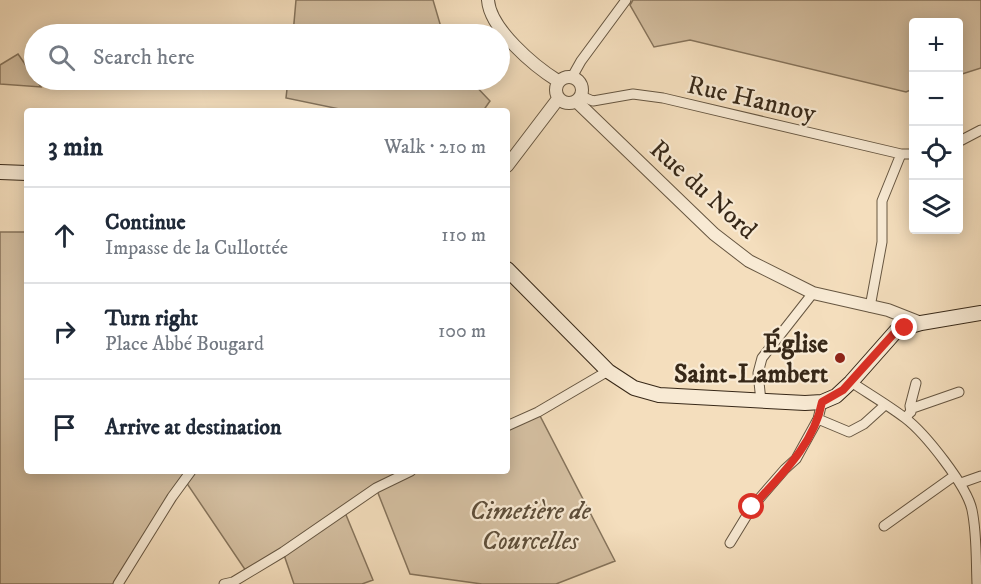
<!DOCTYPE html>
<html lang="en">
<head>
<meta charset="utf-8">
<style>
  :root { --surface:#fff; --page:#f2f2f3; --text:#1f2937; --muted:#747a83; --line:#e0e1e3 }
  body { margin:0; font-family:"IM FELL DW Pica",serif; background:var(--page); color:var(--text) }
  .controls { position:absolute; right:18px; top:18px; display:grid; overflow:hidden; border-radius:6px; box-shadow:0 3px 15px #0003 }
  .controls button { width:54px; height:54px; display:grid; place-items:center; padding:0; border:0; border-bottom:2px solid var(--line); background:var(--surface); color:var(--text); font:30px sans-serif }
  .stop { position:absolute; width:18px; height:18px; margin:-14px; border:4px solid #d93025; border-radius:50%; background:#fff }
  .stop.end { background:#d93025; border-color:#fff; box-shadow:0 2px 6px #0008 }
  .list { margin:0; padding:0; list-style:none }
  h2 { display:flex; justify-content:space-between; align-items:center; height:78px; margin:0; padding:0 24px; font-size:26px }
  h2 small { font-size:20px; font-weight:400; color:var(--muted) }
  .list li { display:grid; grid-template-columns:39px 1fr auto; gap:18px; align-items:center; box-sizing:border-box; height:96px; padding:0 24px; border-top:2px solid var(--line) }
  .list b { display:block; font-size:22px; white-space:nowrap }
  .list p { margin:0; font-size:20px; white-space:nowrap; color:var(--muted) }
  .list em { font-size:20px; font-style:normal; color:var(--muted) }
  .icon { flex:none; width:33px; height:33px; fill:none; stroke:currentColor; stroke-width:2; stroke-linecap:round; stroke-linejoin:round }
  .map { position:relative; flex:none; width:981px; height:584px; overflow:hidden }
  .search { position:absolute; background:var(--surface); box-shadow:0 3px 15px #0003; left:24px; top:24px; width:486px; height:66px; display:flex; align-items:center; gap:15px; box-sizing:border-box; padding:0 21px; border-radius:33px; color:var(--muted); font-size:22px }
  .panel { position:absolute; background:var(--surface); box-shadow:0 3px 15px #0003; left:24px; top:108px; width:486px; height:366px; border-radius:6px }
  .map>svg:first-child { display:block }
  .green { fill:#d4bfa1; stroke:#86745c; stroke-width:1.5 }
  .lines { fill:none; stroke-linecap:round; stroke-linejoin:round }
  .minor-casing { stroke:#665641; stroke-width:11 }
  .tertiary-casing { stroke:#665641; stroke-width:14 }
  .secondary-casing { stroke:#372818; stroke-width:16 }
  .minor { stroke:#f8ead4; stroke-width:9 }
  .tertiary { stroke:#f8ead4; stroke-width:12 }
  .secondary { stroke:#f8ead4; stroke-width:14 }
  .route { stroke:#d93025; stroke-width:8 }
  .poi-dot { fill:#8f2418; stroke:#f8ead4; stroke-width:2 }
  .labels { text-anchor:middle; stroke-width:4.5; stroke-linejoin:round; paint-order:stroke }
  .street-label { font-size:26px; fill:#372818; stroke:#f8ead4 }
  .poi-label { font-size:26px; font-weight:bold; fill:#372818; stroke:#f8ead4; text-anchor:end }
  .park-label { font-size:26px; font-style:italic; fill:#5e4e3a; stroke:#f8ead4 }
</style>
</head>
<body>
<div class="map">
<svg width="981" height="584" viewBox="0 0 981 584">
  <rect width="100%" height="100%" fill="#f4debd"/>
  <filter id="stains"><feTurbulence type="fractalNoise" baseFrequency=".00333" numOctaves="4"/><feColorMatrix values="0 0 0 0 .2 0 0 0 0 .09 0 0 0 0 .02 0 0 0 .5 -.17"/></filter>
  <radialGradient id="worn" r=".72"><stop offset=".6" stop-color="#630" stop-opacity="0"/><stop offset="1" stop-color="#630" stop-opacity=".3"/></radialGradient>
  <path class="green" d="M 296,0 L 433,0 L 443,34 L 293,34 Z
    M 633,0 L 981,0 L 981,68 L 959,75 L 958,22 L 914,22 L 913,89 L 906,92 L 690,40 L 654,47 L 630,5 Z
    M 18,54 L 41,87 L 0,84 L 0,65 Z
    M 288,80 L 470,80 L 490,101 L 483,111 L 349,111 L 286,98 Z
    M 0,232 L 27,232 L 27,471 L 507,471 L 507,426 L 538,412 L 615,561 L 556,584 L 482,584 L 410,574 L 376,488 L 344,510 L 373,580 L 362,584 L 294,584 L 283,552 L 248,574 L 184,479 L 118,584 L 0,584 Z"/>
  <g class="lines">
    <g class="minor-casing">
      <path id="minor" d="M 572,77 L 581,61 L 626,0
        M 581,96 L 593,101 L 633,94 L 663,98 L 901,154 L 914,154
        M 958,142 L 981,130
        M 870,307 L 882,242 L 882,201 L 901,154
        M 851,382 C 869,394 888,405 905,418 C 925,433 967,486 972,510 C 977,534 976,560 977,584
        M 761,401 L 758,373 L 762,358 L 813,293
        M 911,412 L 910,406 L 916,383
        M 906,418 L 913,408 L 959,392
        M 818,419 L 849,432 L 864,424 L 885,405
        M 507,426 L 538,412 L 608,371
        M 961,483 L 981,476
        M 884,526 L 954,476
        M 730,543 L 752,507 L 785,469 L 796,459 L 818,419 L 822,402
        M 118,584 L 172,497 L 191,471
        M 224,584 L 233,582 L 283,552 L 376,488 L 411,471"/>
    </g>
    <g class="tertiary-casing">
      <path id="tertiary" d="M 488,0 C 490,29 534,66 558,81
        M556 90a13 13 0 1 1 26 0a13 13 0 1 1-26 0Z
        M 576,101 L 714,234 L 749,261 L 813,293 L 888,310 L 921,323
        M 507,166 L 558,99"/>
    </g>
    <g class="secondary-casing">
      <path id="secondary" d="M 0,172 L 27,173
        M 507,269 L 608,371 L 634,388 L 659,395 L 805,403 L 822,402 L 836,396 L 851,382 L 897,330 L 921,323 L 981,313"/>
    </g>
    <use href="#minor" class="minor"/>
    <use href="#tertiary" class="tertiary"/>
    <use href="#secondary" class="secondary"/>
  </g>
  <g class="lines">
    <path class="route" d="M 752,507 C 780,476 814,445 822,402 L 843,390 L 897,330 L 905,328"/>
  </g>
  <circle class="poi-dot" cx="840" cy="358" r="6"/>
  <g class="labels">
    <g class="street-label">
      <text transform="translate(752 98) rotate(13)" y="9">Rue Hannoy</text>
      <text transform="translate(704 189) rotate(42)" y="9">Rue du Nord</text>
    </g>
    <g class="poi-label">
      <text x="828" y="352">Église<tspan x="828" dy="30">Saint-Lambert</tspan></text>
    </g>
    <g class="park-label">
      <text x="530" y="519">Cimetière de<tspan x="530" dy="30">Courcelles</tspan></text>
    </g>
  </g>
  <rect width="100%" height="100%" filter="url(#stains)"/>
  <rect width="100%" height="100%" fill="url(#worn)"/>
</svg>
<div class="controls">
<button>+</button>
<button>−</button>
<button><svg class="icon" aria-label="locate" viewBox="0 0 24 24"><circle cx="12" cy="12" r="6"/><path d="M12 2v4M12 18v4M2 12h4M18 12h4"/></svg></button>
<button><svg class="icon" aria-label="layers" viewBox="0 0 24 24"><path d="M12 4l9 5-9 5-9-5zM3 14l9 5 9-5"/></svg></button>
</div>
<div class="stop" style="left:752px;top:507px"></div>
<div class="stop end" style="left:905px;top:328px"></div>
<div class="search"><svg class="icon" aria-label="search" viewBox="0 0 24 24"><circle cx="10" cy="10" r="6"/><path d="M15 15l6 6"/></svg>Search here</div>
<section class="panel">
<h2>3 min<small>Walk · 210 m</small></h2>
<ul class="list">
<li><svg class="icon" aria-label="ahead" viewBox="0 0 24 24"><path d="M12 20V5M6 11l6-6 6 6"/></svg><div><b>Continue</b><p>Impasse de la Cullottée</p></div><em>110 m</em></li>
<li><svg class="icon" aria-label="right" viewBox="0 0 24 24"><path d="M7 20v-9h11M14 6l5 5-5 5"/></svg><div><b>Turn right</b><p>Place Abbé Bougard</p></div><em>100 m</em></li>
<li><svg class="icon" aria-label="arrive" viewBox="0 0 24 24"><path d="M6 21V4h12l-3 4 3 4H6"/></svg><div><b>Arrive at destination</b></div></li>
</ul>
</section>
</div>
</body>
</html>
